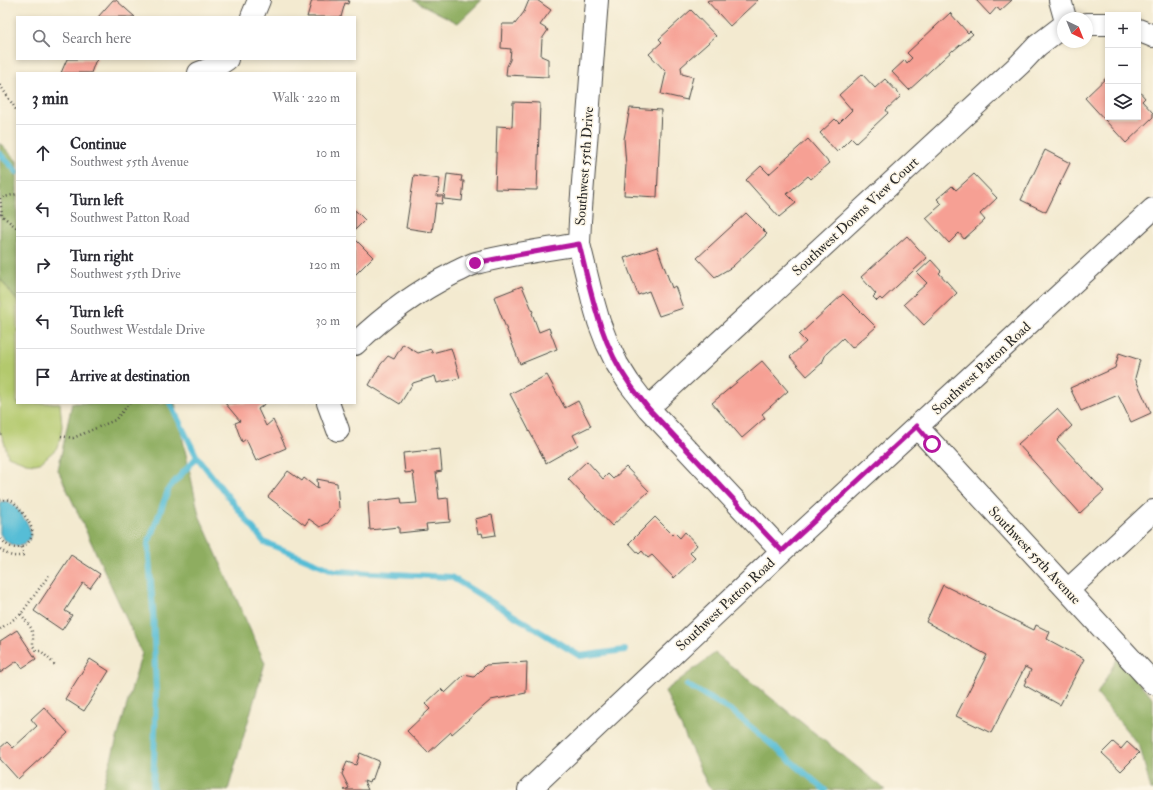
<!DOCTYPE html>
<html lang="en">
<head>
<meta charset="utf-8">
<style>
  :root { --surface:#fff; --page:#f7f7f7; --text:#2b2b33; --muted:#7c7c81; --line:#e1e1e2 }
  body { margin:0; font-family:"IM FELL Double Pica",serif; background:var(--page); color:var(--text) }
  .controls { position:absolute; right:12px; top:12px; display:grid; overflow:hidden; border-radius:0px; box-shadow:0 2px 6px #0003 }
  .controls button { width:36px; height:36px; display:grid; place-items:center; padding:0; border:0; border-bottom:1px solid var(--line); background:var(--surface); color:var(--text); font:20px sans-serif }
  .compass { position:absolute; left:1057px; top:12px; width:36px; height:36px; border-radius:50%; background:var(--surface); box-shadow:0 2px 6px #0003; rotate:137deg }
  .stop { position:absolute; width:12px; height:12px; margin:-9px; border:3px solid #b5179e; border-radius:50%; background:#fff }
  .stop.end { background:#b5179e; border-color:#fff; box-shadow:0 1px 4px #0008 }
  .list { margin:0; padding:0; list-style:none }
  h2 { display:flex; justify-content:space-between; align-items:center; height:52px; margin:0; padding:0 16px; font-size:17px }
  h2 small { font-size:13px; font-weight:400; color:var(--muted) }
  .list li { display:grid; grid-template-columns:26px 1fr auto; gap:12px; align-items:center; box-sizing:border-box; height:56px; padding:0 16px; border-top:1px solid var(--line) }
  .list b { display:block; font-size:15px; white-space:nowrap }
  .list p { margin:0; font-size:13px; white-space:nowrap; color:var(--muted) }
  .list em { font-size:13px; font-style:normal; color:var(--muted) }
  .icon { flex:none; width:22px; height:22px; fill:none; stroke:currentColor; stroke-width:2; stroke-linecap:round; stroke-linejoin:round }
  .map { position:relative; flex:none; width:1153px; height:790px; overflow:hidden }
  .search { position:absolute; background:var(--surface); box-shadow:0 2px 6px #0003; left:16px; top:16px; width:340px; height:44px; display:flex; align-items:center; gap:10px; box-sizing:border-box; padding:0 14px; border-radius:0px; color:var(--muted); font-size:15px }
  .panel { position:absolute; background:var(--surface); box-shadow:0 2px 6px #0003; left:16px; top:72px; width:340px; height:332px; border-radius:0px }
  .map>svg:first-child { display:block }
  .green { fill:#b3c96d; stroke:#6f7a4c }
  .forest { fill:#8ead60; stroke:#5c6c46 }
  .water { fill:#57bdd6; stroke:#417480 }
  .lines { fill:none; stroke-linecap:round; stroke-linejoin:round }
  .stream { stroke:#57bdd6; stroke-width:6 }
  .building { fill:#f6a094 }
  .minor-casing { stroke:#494844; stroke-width:24 }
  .path { stroke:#494844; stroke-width:2.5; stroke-dasharray:1 3; stroke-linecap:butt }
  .minor { stroke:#fff; stroke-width:22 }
  .route { stroke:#b5179e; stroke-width:5 }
  .labels { text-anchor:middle; stroke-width:3; stroke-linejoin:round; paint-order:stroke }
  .street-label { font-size:14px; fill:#2b2b2b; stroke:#fcf5e5 }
</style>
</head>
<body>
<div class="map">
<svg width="1153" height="790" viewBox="0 0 1153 790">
  <rect width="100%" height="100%" fill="#fcf5e5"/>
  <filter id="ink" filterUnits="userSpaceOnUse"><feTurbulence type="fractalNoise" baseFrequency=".025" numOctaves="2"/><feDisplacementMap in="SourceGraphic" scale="8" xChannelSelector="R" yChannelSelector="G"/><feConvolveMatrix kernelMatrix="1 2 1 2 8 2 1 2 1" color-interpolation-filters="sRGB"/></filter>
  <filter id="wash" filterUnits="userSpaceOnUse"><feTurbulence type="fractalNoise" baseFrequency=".012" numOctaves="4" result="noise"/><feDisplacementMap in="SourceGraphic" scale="16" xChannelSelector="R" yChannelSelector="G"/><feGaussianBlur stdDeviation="0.9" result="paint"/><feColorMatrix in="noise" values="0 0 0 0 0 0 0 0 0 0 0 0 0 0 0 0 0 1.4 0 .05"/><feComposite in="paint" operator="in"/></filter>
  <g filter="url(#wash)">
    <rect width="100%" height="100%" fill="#f3ead0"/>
    <path class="green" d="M 0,278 L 17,301 L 17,403 L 60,403 L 62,426 L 60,441 L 56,449 L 40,463 L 35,464 L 26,463 L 8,456 L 4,441 L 0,432 Z"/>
    <path class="forest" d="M 413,0 L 482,0 L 458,23 Z
      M 0,143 L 17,161 L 17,301 L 0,278 Z
      M 72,403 L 175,403 L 199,515 L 265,663 L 228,790 L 102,790 L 142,653 L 58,470 Z
      M 715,653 L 882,787 L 885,790 L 713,790 L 707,784 L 665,691 Z
      M 1117,659 L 1153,698 L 1153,790 L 1151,790 L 1140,747 L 1097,694 Z"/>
    <path class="water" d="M 5,501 C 13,503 16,507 21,514 C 24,519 29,524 30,530 C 33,547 13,551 3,538 C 2,537 0,534 0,533 C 0,526 0,509 0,502 Z"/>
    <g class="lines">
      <path class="stream" d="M 0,154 L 17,172
        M 170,403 L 197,457 L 264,542 L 335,571 L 451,577 L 580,656 L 625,650
        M 687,685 L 732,711 L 825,790
        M 153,790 L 156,694 L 153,611 L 148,544 L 169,488 L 197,457"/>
    </g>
    <g id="blocks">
      <path class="building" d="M 113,0 L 116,0 L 135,17 L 98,17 Z
        M 312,0 L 349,0 L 348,4 L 345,3 L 341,17 L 307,17 Z
        M 529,0 L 537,0 L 551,10 L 540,25 L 548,30 L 542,39 L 541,56 L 548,59 L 548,77 L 506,75 L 507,66 L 510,60 L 511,49 L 501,48 L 502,24 L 515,24 L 524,12 Z
        M 709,0 L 758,0 L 730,26 L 707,1 Z
        M 976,0 L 1012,0 L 1000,11 L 997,7 L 990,15 Z
        M 691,10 L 716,36 L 681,67 L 682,74 L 693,77 L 687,100 L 661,94 L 666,72 L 649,54 L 662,42 L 659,39 Z
        M 950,13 L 968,33 L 970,31 L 973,34 L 953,51 L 953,50 L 909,90 L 892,72 L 905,60 L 907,63 L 912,58 L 907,53 Z
        M 67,59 L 98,59 L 95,62 L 91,73 L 61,73 Z
        M 862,74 L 875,88 L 885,79 L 901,96 L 886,110 L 888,113 L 856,143 L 851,138 L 837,152 L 820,133 L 835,119 L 839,123 L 852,110 L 839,95 Z
        M 1108,76 L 1108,117 L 1138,117 L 1138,90 L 1145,98 L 1142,101 L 1153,113 L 1153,117 L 1126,143 L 1085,98 Z
        M 513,102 L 540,103 L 537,190 L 495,189 L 497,126 L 512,127 Z
        M 630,108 L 661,110 L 657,197 L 624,195 L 626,165 L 624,139 Z
        M 808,139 L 829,163 L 811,179 L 808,176 L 787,194 L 796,203 L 779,217 L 746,180 L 761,166 L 769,174 Z
        M 1045,150 L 1070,163 L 1046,212 L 1021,200 Z
        M 447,174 L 462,176 L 461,181 L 464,181 L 462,201 L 444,199 Z
        M 974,174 L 997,198 L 980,214 L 985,220 L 964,239 L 959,233 L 949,243 L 926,218 L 942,204 L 937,199 L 952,186 L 956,190 Z
        M 414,175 L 440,179 L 437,196 L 443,196 L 442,204 L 436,203 L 432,232 L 406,228 Z
        M 355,210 L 365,220 L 355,230 Z
        M 746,213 L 767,234 L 732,267 L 715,277 L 697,258 Z
        M 907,236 L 927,258 L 882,300 L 880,298 L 877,301 L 873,297 L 876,294 L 861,277 Z
        M 355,239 L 373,257 L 355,275 Z
        M 657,247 L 672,288 L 675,286 L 683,308 L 659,316 L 649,291 L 638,295 L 624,258 Z
        M 931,260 L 941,271 L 939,273 L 957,293 L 924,325 L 904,304 L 927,283 L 917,273 Z
        M 522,286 L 533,312 L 532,313 L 539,332 L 549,328 L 557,349 L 520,364 L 494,297 Z
        M 843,294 L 876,327 L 852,348 L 843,338 L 826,354 L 822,363 L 807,376 L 790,357 L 806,342 L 799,335 Z
        M 403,344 L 418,353 L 431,349 L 432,353 L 451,348 L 460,378 L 437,383 L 435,376 L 413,383 L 400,404 L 369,385 L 381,364 L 388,356 L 394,359 Z
        M 1119,353 L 1140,360 L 1135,378 L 1151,413 L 1131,422 L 1118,395 L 1081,411 L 1070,388 L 1115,368 Z
        M 762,361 L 788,391 L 762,414 L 765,418 L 742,438 L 712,403 Z
        M 547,375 L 565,408 L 578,401 L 591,426 L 573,435 L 578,445 L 546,463 L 510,394 Z
        M 225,403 L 266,403 L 258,409 L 266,426 L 273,420 L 286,448 L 256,461 L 246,439 L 242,442 L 235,423 L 240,421 Z
        M 1057,409 L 1072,426 L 1057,440 L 1104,491 L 1080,513 L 1018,444 Z
        M 440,449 L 442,471 L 436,472 L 439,499 L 448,498 L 450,522 L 426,524 L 427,530 L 399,533 L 399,527 L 370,530 L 368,502 L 401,498 L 402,504 L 417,503 L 413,472 L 405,473 L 403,453 Z
        M 587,461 L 603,479 L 608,474 L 613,479 L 626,467 L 649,491 L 612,526 L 568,479 Z
        M 288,471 L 302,481 L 304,478 L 318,489 L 317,479 L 337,483 L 339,508 L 328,523 L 320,527 L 309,519 L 305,525 L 268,497 Z
        M 492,515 L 496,535 L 483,537 L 482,533 L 478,534 L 475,519 Z
        M 655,517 L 673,535 L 675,533 L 680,538 L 685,532 L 697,545 L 690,553 L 695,558 L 674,578 L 652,555 L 648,558 L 642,551 L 639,554 L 629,543 Z
        M 71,555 L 100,574 L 90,588 L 83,583 L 65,611 L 72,615 L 62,630 L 34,611 Z
        M 943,585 L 1034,630 L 1036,625 L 1050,632 L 1047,639 L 1084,659 L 1060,705 L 1024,685 L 1031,670 L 1025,667 L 991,733 L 956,716 L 987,655 L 926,622 Z
        M 17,630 L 36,659 L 22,668 L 17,661 L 0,673 L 0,641 Z
        M 90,659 L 109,671 L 84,711 L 65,699 Z
        M 527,662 L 526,693 L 491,700 L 452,734 L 451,732 L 428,753 L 407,731 L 430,709 L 425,704 L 441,689 L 445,693 L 464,675 L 474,677 L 486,665 Z
        M 44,707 L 68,733 L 18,779 L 0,759 L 0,748 L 7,742 L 13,748 L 37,726 L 31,719 Z
        M 1113,742 L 1121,749 L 1127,742 L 1139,753 L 1121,771 L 1102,753 Z
        M 360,753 L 379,761 L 372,781 L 370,780 L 369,783 L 364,781 L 368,790 L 344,790 L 349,788 L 342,774 L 347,762 L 356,765 Z"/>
    </g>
  </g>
  <g filter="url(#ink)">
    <use href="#blocks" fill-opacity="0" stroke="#494844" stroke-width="1"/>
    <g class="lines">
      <g class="minor-casing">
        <path id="minor" d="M 597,0 L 580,221 L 579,244 L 593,301 L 599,322 L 607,343 L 617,364 L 629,383 L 648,408 L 782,551
          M 1060,0 L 1065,18
          M 252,17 L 259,0
          M 1087,24 L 1108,24
          M 1138,30 L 1153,36
          M 199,73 L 215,67 L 227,59
          M 355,344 C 385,315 416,292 454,273 C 461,270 469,265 476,263 C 510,254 545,250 579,244
          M 328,403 L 338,430
          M 648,408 L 1020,64 L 1037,46 L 1063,26
          M 917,427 L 1153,683
          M 1068,590 L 1153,511
          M 529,790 L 782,551 L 1153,209"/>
      </g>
      <path class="path" d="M 0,85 L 17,111
        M 0,214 L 17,228
        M 2,215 L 0,198 L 17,194
        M 0,434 L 1,433
        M 61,436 L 73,438 L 115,420 L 130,403
        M 0,500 C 4,499 9,499 12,501 C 18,505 31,523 32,530 C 34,542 20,552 9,546 C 5,544 2,540 0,537
        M 0,549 C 7,555 14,558 23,555 L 21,547
        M 21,614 L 31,628 L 33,635 L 33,646 L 37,651 L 41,651 L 56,666
        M 0,629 L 21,614 L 49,575"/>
      <use href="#minor" class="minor"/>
    </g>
  </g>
  <g class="lines" filter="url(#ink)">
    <path class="route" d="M 475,263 L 506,257 L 579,244 C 591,292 600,342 629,383 C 635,392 642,400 648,408 L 782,551 L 917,426 L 932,444"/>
  </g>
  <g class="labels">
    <g class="street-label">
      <text transform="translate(584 166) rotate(-86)" y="5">Southwest 55th Drive</text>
      <text transform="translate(855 216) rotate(-43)" y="5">Southwest Downs View Court</text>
      <text transform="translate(981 368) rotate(-43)" y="5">Southwest Patton Road</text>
      <text transform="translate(1035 555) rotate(47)" y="5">Southwest 55th Avenue</text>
      <text transform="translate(725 604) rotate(-43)" y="5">Southwest Patton Road</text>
    </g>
  </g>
</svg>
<div class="controls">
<button>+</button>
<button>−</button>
<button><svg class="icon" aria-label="layers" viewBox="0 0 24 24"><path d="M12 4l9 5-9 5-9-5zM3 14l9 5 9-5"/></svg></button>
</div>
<svg class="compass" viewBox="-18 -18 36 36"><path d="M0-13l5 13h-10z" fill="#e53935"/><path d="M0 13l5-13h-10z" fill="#7c7c81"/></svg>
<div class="stop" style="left:932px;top:444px"></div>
<div class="stop end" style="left:475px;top:263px"></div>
<div class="search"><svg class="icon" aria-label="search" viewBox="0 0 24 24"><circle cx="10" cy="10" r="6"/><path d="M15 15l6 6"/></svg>Search here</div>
<section class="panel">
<h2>3 min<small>Walk · 220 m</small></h2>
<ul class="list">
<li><svg class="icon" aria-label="ahead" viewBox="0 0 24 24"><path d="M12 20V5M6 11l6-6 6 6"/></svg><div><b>Continue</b><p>Southwest 55th Avenue</p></div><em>10 m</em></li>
<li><svg class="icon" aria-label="left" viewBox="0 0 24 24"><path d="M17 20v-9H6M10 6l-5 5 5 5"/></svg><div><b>Turn left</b><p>Southwest Patton Road</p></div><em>60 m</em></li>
<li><svg class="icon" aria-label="right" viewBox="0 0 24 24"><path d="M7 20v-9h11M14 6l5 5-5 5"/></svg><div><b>Turn right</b><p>Southwest 55th Drive</p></div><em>120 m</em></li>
<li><svg class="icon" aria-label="left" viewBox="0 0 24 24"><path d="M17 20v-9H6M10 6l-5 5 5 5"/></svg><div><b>Turn left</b><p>Southwest Westdale Drive</p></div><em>30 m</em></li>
<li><svg class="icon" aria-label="arrive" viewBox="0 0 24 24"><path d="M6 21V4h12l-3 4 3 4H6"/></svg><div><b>Arrive at destination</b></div></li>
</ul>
</section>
</div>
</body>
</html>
